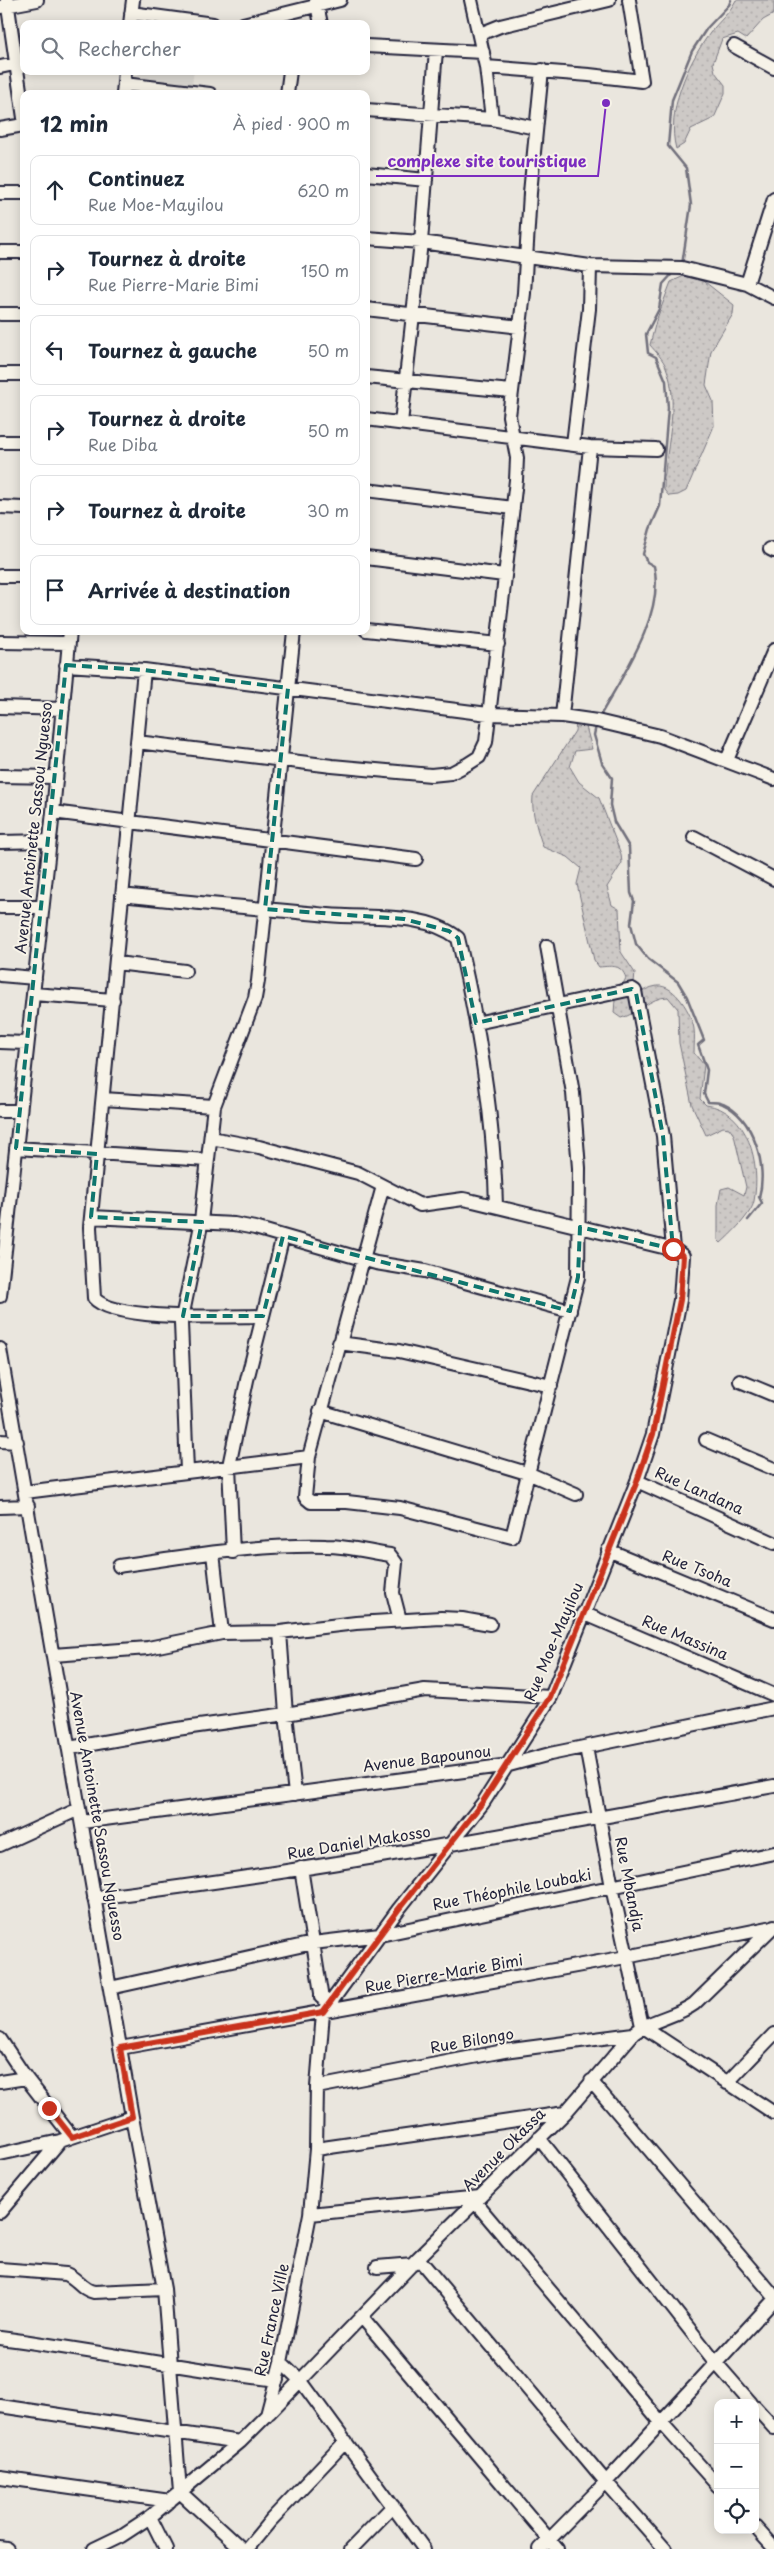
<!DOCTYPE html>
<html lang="fr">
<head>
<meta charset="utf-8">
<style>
  :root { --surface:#fff; --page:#f6f6f7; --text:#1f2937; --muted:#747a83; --line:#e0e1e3 }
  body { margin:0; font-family:"Playpen Sans",sans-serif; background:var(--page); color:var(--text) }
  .controls { position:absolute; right:15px; bottom:15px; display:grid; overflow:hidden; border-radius:10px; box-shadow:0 2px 12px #0003 }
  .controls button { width:45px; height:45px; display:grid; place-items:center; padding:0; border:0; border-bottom:1px solid var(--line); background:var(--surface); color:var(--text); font:25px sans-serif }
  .stop { position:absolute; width:15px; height:15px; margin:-11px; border:4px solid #c8321e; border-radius:50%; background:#fff }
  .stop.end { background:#c8321e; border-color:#fff; box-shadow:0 1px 5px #0008 }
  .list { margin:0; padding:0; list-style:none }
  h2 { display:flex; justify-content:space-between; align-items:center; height:65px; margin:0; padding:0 20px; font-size:21px }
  h2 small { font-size:16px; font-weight:400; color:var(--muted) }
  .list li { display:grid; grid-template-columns:32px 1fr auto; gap:15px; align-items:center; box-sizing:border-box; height:70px; margin:0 10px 10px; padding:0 10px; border:1px solid var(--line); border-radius:10px }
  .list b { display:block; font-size:19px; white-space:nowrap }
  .list p { margin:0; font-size:16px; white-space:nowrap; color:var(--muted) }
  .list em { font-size:16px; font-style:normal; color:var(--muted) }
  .icon { flex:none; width:28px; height:28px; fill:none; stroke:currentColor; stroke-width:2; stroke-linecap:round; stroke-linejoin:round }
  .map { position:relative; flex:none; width:774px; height:2549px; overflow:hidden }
  .search { position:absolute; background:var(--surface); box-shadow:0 2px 12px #0003; left:20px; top:20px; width:350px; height:55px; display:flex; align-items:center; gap:12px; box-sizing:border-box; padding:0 18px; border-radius:10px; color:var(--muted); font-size:19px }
  .panel { position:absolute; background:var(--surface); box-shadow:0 2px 12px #0003; left:20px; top:90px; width:350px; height:545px; border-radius:10px }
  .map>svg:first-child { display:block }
  .built { fill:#dbd8d2 }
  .grass { fill:url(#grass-dots); stroke:#787680 }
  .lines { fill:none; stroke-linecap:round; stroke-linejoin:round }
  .stream { stroke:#716f7b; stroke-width:2.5 }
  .minor-casing { stroke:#22223b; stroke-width:16 }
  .minor { stroke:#f7f3e8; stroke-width:12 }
  .route { stroke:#c8321e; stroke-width:6 }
  .marked { fill:none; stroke:#0f766e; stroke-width:4; stroke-dasharray:10 6; stroke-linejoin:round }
  .labels { text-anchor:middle; stroke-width:4; stroke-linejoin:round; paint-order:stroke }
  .street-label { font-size:15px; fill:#22223b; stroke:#f7f3e8 }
  .leader { fill:none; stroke:#7b2cbf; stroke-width:2 }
  .callout-dot { fill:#7b2cbf; stroke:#f7f3e8; stroke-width:2 }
  .callout-label { font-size:16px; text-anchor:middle; font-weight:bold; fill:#7b2cbf; stroke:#f7f3e8; stroke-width:4; stroke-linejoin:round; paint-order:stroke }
</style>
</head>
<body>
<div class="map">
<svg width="774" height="2549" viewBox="0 0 774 2549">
  <defs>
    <pattern id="grass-dots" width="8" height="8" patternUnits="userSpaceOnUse" patternTransform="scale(1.25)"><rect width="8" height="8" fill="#cdc9c6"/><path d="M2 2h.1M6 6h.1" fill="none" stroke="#b0acab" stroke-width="1.8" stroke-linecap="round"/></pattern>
  </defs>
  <rect width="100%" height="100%" fill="#eae6de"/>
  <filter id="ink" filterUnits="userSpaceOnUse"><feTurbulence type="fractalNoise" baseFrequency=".02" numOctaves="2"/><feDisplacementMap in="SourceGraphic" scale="10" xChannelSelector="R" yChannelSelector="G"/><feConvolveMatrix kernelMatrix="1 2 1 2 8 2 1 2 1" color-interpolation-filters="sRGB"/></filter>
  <g filter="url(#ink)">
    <path class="built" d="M 139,71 L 194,71 L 192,84 L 138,77 Z"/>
    <path class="grass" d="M 736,0 L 774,0 L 774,14 L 763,20 L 746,39 L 738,34 L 722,39 L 713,63 L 715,72 L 725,85 L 725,93 L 714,118 L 691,129 L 684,144 L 676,149 C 666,112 687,64 710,33 C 719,21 729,14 736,0 Z
      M 686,275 L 700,278 L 734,305 L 733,314 L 711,351 L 706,385 L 713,401 L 714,426 L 686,491 L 678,495 L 669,496 L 664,490 C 664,452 681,404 666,367 C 663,359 656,352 650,345 L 656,321 L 671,282 Z
      M 576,722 L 585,723 L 592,749 L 575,751 L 570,767 L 579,782 L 599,798 L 621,854 L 622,863 L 607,887 L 612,905 L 619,909 L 621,952 L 635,973 L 634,982 L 629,989 L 635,994 C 642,992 649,987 657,986 C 675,984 692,1014 694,1029 C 695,1036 694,1045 694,1053 L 704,1065 L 700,1099 L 706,1105 C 749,1110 761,1165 754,1201 C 752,1214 730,1235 721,1243 L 718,1240 L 718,1205 L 721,1189 L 729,1187 L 744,1195 L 746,1187 L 734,1135 L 729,1128 L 723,1127 L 706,1135 L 692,1105 L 679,1043 L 678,1009 L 668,997 C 650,997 638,1014 621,1018 L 614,1013 L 615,1000 L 626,978 C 621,964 613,966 599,967 L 594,960 L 577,884 L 581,868 L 568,857 L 543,847 C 538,832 531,812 533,796 L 575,731 Z"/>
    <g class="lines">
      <path class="stream" d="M 682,265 L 691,205 L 686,168 L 668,146 L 672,100 L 692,51 L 707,28 L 729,5 L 731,0
        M 600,716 C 623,675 665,614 654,566 L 647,562 L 643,554 L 650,529 L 660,506 L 668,408 L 666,381 L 656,357 L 648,353 L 646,334 L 659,309 L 663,284 L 673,273
        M 596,726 L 594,735 L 602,763 L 612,778 L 610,805 L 614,822 L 629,847 L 631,893 L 634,901 L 631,924 L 636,944 L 648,959 L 678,982 L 687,997 L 704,1040 L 698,1045 L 707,1070 L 704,1094 L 708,1102 C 713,1102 719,1102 723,1104 C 754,1118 768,1167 759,1197 L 762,1203 L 748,1220"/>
      <g class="minor-casing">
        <path id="minor" d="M 7,0 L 24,118
          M 316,0 L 321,24
          M 471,0 L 486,67 L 492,119
          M 0,7 L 37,0
          M 131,13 L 213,24
          M 130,24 L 133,0
          M 243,24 L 340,0
          M 480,34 L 500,26 L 609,0
          M 366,46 L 483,52
          M 734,46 L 774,68
          M 0,67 L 24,62
          M 486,67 L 589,75 L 642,81 L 629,0
          M 124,84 L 210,94
          M 123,94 L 125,71
          M 287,94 L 290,71
          M 366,110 L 492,119 L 536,128
          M 0,129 L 24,125
          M 366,174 L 426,180
          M 0,193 L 24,193
          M 366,238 L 421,242 L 590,266 L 682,268 L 747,284 L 774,298
          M 0,252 L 24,252
          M 747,284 L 774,199
          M 366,309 L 520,327
          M 0,314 L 24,314
          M 0,374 L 24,374
          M 366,377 L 511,391
          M 366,419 L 590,447 L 656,449
          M 401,423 L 421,242 L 436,50
          M 0,442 L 24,442
          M 573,444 L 589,309 L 590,266
          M 366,490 L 513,508
          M 0,507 L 24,508
          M 770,549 L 774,551
          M 366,558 L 504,575
          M 0,576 L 24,576
          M 366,630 L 498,644
          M 0,642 L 69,643
          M 66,665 L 144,670 L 488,714 L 562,716 L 597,721 L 660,736 L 774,779
          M 144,670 L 90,1227 L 94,1298 C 114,1322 230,1316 263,1316
          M 0,707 L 63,709
          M 562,716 L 590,447
          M 137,742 L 332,766 L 431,775 L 451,773 L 468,764 L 479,757 L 486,742 L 516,480 L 517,458 L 509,416 L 524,293 L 530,193 L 542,70
          M 727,760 L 774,650
          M 0,776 L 56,777
          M 53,812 L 416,859
          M 694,837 L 774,879
          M 0,842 L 50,841
          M 122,895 C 191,903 259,908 328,915 C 369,919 424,911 458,938 C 479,1026 494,1115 496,1206
          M 0,907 L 42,907
          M 116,963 L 185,971
          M 0,975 L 35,978
          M 33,994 L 113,1000
          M 476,1023 L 632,989 L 635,991 L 663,1136 L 673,1249
          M 0,1042 L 26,1043
          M 103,1099 L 214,1106
          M 0,1111 L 19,1111
          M 16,1148 L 208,1160
          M 383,1186 L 315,1435 L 309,1457 L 305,1497 L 311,1502 L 347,1502 L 400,1508 L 512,1537 L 578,1277 L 579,1168 L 573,1093 L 547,946
          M 91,1217 L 234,1224 L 255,1228 L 376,1263 L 425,1271 L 570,1311
          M 0,1296 L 53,812 L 70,631
          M 339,1343 L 399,1351 L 551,1386
          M 0,1349 L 132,2117 L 164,2289 L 180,2492 L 242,2549
          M 740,1381 L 774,1395
          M 320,1411 L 530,1474 L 576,1494
          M 706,1440 L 774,1469
          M 0,1441 L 17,1442
          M 187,1471 L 181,1323 L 200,1230 L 214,1106 L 255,998 L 258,981 L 294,631
          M 637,1481 L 774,1543
          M 25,1492 L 309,1457
          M 0,1507 L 28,1506
          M 608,1550 L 774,1619
          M 233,1552 L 229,1466 L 247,1380 L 283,1236
          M 213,1553 L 222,1633
          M 119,1566 C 186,1556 258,1544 326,1546 C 347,1546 369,1552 390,1555 L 396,1563 L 393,1593 L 400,1620
          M 583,1613 L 774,1695
          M 280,1632 L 286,1714 L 295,1794
          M 53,1655 L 148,1648 L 222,1633 L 280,1632 L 356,1623 L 441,1618 L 462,1619 L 490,1624
          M 586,1747 L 612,1887 L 642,2026
          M 69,1748 L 177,1729 L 286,1714 L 425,1690 L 551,1697
          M 82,1822 L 509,1765 L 550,1754 L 774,1708
          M 0,1845 L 79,1809
          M 301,1868 L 321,1993 L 321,1997 L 330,2003
          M 94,1898 C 322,1870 548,1827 774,1786
          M 110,1988 L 313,1943 L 380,1935 L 774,1853
          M 642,2026 L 774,2113
          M 0,2039 L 26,2078 L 72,2137
          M 120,2048 L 626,1957 L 773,1927
          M 591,2081 L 774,2296
          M 0,2082 L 26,2078
          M 727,2083 L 774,2034
          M 317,2087 L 504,2051 L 633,2034
          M 539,2138 L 716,2363 L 751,2403
          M 316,2149 L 565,2113
          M 0,2154 L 60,2141 L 132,2117
          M 475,2202 L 660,2421 L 718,2486
          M 0,2212 L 60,2141
          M 310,2214 L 480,2197
          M 418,2258 L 606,2482 L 665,2549
          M 377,2267 L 413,2264
          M 0,2269 L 66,2274 C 77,2278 82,2290 94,2292 L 164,2289
          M 362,2317 L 557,2549
          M 0,2338 C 93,2350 184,2369 277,2380
          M 281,2362 L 301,2381 L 424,2549
          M 0,2406 L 240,2442
          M 755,2407 L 774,2428
          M 269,2413 L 418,2258 L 565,2113 L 633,2034 C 651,2019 676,2017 694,2004 L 774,1926
          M 0,2477 L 170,2501
          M 150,2517 L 166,2549
          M 755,2527 L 774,2548
          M 0,2548 L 7,2549
          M 94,2549 L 121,2536 L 150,2517 L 240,2442 L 267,2415 L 281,2362 L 310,2214 L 316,2149 L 317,2087 L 323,2013 L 398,1910 L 483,1803 L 551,1697 L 637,1481 L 653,1434 L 680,1300 L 683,1256 L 675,1250 L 473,1201 L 463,1199 L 420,1205 L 358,1173 L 259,1147 L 211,1138
          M 247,2549 L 271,2520 L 346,2441
          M 351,2549 L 393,2506
          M 540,2549 L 606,2482 L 774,2300"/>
      </g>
      <use href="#minor" class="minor"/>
    </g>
  </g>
  <g class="lines" filter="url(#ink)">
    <path class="route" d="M 49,2108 L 72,2137 L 132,2117 L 120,2048 L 323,2012 L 398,1910 L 482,1803 L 550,1697 L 637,1481 L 653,1434 L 680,1300 L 683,1256 L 673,1249"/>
  </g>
  <path class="marked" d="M 66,665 L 144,670 L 288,688 L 265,909 L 404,919 L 449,931 L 458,938 L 476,1023 L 632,989 L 636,993 L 663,1136 L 673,1249 L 580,1227 L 578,1277 L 570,1311 L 283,1236 L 263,1316 L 183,1316 L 202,1222 L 91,1217 L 97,1154 L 16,1148 Z"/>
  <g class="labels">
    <g class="street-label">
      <text transform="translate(34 828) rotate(-84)" y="5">Avenue Antoinette Sassou Nguesso</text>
      <text transform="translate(699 1491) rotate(24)" y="5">Rue Landana</text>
      <text transform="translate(697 1569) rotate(22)" y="5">Rue Tsoha</text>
      <text transform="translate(685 1638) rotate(23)" y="5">Rue Massina</text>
      <text transform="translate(554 1642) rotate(-67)" y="5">Rue Moe-Mayilou</text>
      <text transform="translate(427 1759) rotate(-7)" y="5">Avenue Bapounou</text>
      <text transform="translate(97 1816) rotate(80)" y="5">Avenue Antoinette Sassou Nguesso</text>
      <text transform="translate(359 1843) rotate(-9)" y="5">Rue Daniel Makosso</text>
      <text transform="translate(629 1884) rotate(79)" y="5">Rue Mbandja</text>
      <text transform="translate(512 1890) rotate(-11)" y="5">Rue Théophile Loubaki</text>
      <text transform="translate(444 1974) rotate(-10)" y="5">Rue Pierre-Marie Bimi</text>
      <text transform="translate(472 2041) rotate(-10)" y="5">Rue Bilongo</text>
      <text transform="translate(504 2150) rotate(-45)" y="5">Avenue Okassa</text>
      <text transform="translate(272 2320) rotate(-78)" y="5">Rue France Ville</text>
    </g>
  </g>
  <path class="leader" d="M606 103L598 176H376"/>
  <circle class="callout-dot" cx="606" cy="103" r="5"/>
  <g class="callout-label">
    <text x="487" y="167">complexe site touristique</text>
  </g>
</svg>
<div class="controls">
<button>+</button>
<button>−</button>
<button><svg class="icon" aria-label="locate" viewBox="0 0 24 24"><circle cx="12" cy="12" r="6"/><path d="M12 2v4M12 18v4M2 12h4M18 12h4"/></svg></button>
</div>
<div class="stop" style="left:673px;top:1249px"></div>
<div class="stop end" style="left:49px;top:2108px"></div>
<div class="search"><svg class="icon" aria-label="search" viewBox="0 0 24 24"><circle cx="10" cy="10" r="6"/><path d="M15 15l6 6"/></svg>Rechercher</div>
<section class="panel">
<h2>12 min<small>À pied · 900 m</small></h2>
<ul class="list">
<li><svg class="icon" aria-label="ahead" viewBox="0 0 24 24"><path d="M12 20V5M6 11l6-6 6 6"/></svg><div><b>Continuez</b><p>Rue Moe-Mayilou</p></div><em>620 m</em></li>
<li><svg class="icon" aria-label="right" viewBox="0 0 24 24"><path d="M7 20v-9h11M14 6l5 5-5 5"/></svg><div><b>Tournez à droite</b><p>Rue Pierre-Marie Bimi</p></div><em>150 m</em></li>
<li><svg class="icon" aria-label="left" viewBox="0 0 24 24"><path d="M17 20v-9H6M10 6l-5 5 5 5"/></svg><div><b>Tournez à gauche</b></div><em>50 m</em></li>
<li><svg class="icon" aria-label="right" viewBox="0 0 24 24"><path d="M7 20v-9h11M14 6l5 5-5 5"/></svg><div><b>Tournez à droite</b><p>Rue Diba</p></div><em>50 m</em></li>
<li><svg class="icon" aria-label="right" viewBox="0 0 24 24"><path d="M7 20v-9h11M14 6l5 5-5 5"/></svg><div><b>Tournez à droite</b></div><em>30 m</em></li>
<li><svg class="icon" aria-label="arrive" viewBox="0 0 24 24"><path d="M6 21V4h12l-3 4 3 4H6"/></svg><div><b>Arrivée à destination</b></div></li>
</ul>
</section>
</div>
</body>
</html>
